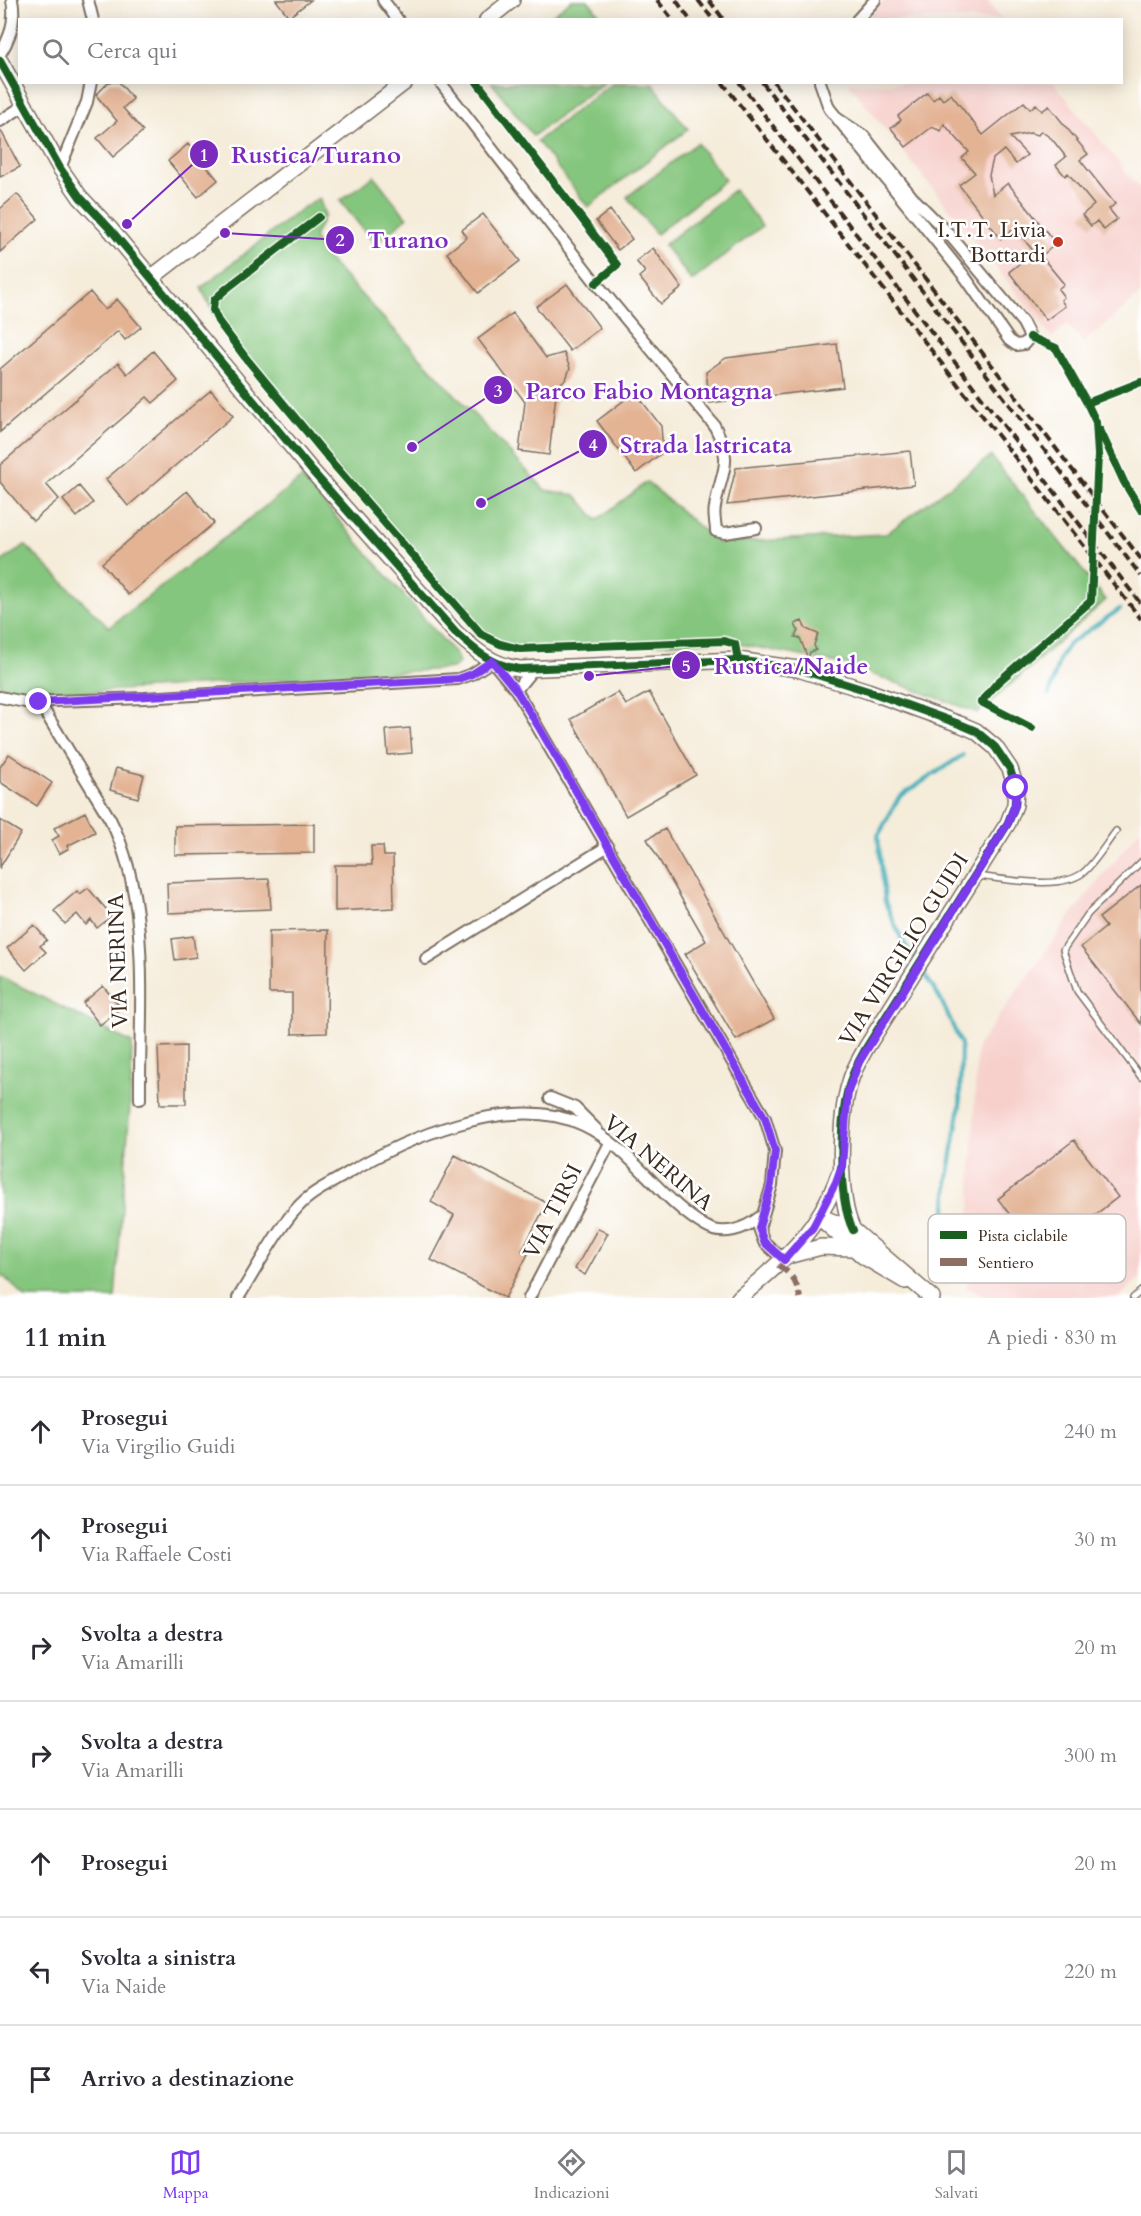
<!DOCTYPE html>
<html lang="it">
<head>
<meta charset="utf-8">
<style>
  :root { --surface:#fff; --page:#f2f2f3; --text:#2b2b33; --muted:#7c7c81; --line:#e1e1e2; --accent:#7c3aed }
  body { margin:0; font-family:Cardo,serif; background:var(--page); color:var(--text) }
  .stop { position:absolute; width:18px; height:18px; margin:-14px; border:4px solid #7c3aed; border-radius:50%; background:#fff }
  .stop.end { background:#7c3aed; border-color:#fff; box-shadow:0 2px 6px #0008 }
  .list { margin:0; padding:0; list-style:none }
  h2 { display:flex; justify-content:space-between; align-items:center; height:78px; margin:0; padding:0 24px; font-size:26px }
  h2 small { font-size:20px; font-weight:400; color:var(--muted) }
  .list li { display:grid; grid-template-columns:39px 1fr auto; gap:18px; align-items:center; box-sizing:border-box; height:108px; padding:0 24px; border-top:2px solid var(--line) }
  .list b { display:block; font-size:22px; white-space:nowrap }
  .list p { margin:0; font-size:20px; white-space:nowrap; color:var(--muted) }
  .list em { font-size:20px; font-style:normal; color:var(--muted) }
  .icon { flex:none; width:33px; height:33px; fill:none; stroke:currentColor; stroke-width:2; stroke-linecap:round; stroke-linejoin:round }
  .map { position:relative; flex:none; width:1141px; height:1298px; overflow:hidden }
  .search { position:absolute; background:var(--surface); box-shadow:0 3px 15px #0003; left:18px; right:18px; top:18px; height:66px; display:flex; align-items:center; gap:15px; box-sizing:border-box; padding:0 21px; border-radius:0px; color:var(--muted); font-size:22px }
  .sheet { height:834px; background:var(--surface) }
  nav { display:flex; justify-content:space-around; align-items:center; box-sizing:border-box; height:84px; border-top:2px solid var(--line); background:var(--surface); font-size:16px; color:var(--muted) }
  nav a { display:grid; justify-items:center; gap:3px }
  nav .on { color:var(--accent) }
  .map>svg:first-child { display:block }
  .built { fill:#f7d0cc }
  .green { fill:#85c67e; stroke:#60784e; stroke-width:1.5 }
  .lines { fill:none; stroke-linecap:round; stroke-linejoin:round }
  .stream { stroke:#3fafba; stroke-width:4 }
  .building { fill:#e3b394 }
  .lane-casing { stroke:#7c6e60; stroke-width:8 }
  .street-casing { stroke:#7c6e60; stroke-width:14 }
  .secondary-casing { stroke:#7c6e60; stroke-width:18 }
  .lane { stroke:#fff; stroke-width:5 }
  .street { stroke:#fff; stroke-width:10 }
  .secondary { stroke:#fff; stroke-width:15 }
  .rail { stroke:#3b2a1e; stroke-width:4; stroke-dasharray:9 4.5; stroke-linecap:butt }
  .quiet { stroke:#8d6e63; stroke-width:6; stroke-dasharray:12 6; stroke-linecap:butt }
  .cycleway-casing { stroke:#fff; stroke-width:11 }
  .cycleway { stroke:#1b5e20; stroke-width:8 }
  .route { stroke:#7c3aed; stroke-width:8 }
  .poi-dot { fill:#c8321e; stroke:#fff; stroke-width:2 }
  .labels { text-anchor:middle; stroke-width:5; stroke-linejoin:round; paint-order:stroke }
  .poi-label { font-size:22px; fill:#3b2a1e; stroke:#fff; text-anchor:end }
  .street-label { font-size:22px; fill:#3b2a1e; stroke:#fff }
  .key { fill:#fff; stroke:#c4bfbc; stroke-width:1.5 }
  .key-label { font-size:16px; fill:#3b2a1e }
  .leader { fill:none; stroke:#7b2cbf; stroke-width:2 }
  .callout-dot { fill:#7b2cbf; stroke:#fff; stroke-width:2 }
  .mark-label { font-size:18px; text-anchor:middle; font-weight:bold; fill:#fff }
  .callout-label { font-size:24px; text-anchor:middle; font-weight:bold; fill:#7b2cbf; stroke:#fff; stroke-width:5; stroke-linejoin:round; paint-order:stroke }
</style>
</head>
<body>
<div class="map">
<svg width="1141" height="1298" viewBox="0 0 1141 1298">
  <rect width="100%" height="100%" fill="#fff"/>
  <filter id="ink" filterUnits="userSpaceOnUse"><feTurbulence type="fractalNoise" baseFrequency=".0167" numOctaves="2"/><feDisplacementMap in="SourceGraphic" scale="12" xChannelSelector="R" yChannelSelector="G"/><feConvolveMatrix kernelMatrix="1 2 1 2 8 2 1 2 1" color-interpolation-filters="sRGB"/></filter>
  <filter id="wash" filterUnits="userSpaceOnUse"><feTurbulence type="fractalNoise" baseFrequency=".008" numOctaves="4" result="noise"/><feDisplacementMap in="SourceGraphic" scale="24" xChannelSelector="R" yChannelSelector="G"/><feGaussianBlur stdDeviation="1.35" result="paint"/><feColorMatrix in="noise" values="0 0 0 0 0 0 0 0 0 0 0 0 0 0 0 0 0 1.4 0 .05"/><feComposite in="paint" operator="in"/></filter>
  <g filter="url(#wash)">
    <rect width="100%" height="100%" fill="#f5ecda"/>
    <path class="built" d="M 885,0 L 987,0 L 1002,19 L 866,19 Z
      M 848,83 L 1054,83 L 1141,190 L 1141,294 L 1083,343 L 1067,324 L 1052,337 Z
      M 1141,828 L 1141,1277 L 1118,1298 L 987,1298 L 967,1288 L 977,1047 L 1073,913 Z"/>
    <path class="green" d="M 572,0 L 588,0 L 603,19 L 547,19 Z
      M 492,83 L 603,83 L 533,136 Z
      M 612,83 L 652,83 L 688,129 L 588,207 L 537,141 Z
      M 697,143 L 725,180 L 656,234 L 627,197 Z
      M 374,176 L 407,218 L 375,244 L 340,201 Z
      M 734,190 L 762,226 L 692,281 L 664,245 Z
      M 319,198 L 325,215 L 314,237 L 323,254 L 545,490 L 576,495 L 597,520 L 647,482 L 718,543 L 886,534 L 991,456 L 1106,600 L 978,713 L 847,665 L 724,641 L 520,649 L 500,644 L 482,635 L 335,466 L 245,357 L 218,321 L 201,288 L 301,209 Z
      M 302,478 L 456,655 L 459,663 L 452,668 L 432,670 L 58,694 L 0,690 L 0,563 L 25,545 L 109,627 Z
      M 0,976 L 132,1043 L 130,1106 L 115,1298 L 26,1298 L 0,1273 Z"/>
    <g class="lines">
      <path class="stream" d="M 1049,694 L 1060,657 L 1070,643 L 1120,609
        M 916,961 L 901,938 L 885,902 L 878,836 L 899,797 L 963,755
        M 922,970 L 941,1000 L 961,1044 L 960,1105 L 948,1178 L 946,1210 L 950,1268"/>
    </g>
    <g id="blocks">
      <path class="building" d="M 276,0 L 311,0 L 289,17 Z
        M 109,82 L 119,82 L 133,99 L 123,108 L 143,131 L 113,157 L 97,138 L 117,121 L 96,95 Z
        M 927,93 L 933,100 L 939,95 L 943,100 L 951,94 L 983,135 L 1024,102 L 1030,109 L 1036,104 L 1042,111 L 1049,106 L 1088,154 L 1080,160 L 1115,204 L 1109,209 L 1117,219 L 1104,230 L 1097,221 L 1091,226 L 1082,215 L 1094,205 L 1068,173 L 1065,176 L 1056,165 L 1066,157 L 1052,139 L 1041,131 L 1038,135 L 1030,133 L 1010,137 L 1027,155 L 1016,164 L 1004,150 L 993,159 L 989,175 L 993,195 L 1008,183 L 1056,244 L 1041,256 L 1064,284 L 1058,289 L 1064,297 L 1061,300 L 1065,306 L 1046,320 L 1009,272 L 1034,252 L 1015,228 L 1001,239 L 959,185 L 975,173 L 962,158 L 969,152 L 944,124 L 941,131 L 932,127 L 906,147 L 891,128 L 901,120 L 898,116 Z
        M 0,129 L 20,167 L 0,177 Z
        M 188,144 L 218,180 L 198,197 L 168,161 Z
        M 17,194 L 38,219 L 0,252 L 0,209 Z
        M 610,210 L 632,239 L 618,250 L 596,221 Z
        M 483,214 L 520,261 L 478,293 L 447,253 L 467,237 L 462,230 Z
        M 653,248 L 682,288 L 661,304 L 639,277 L 645,272 L 636,261 Z
        M 567,284 L 600,328 L 570,351 L 536,307 Z
        M 90,292 L 105,310 L 117,299 L 141,327 L 125,340 L 118,331 L 0,432 L 0,369 Z
        M 513,313 L 546,358 L 564,353 L 570,368 L 566,379 L 557,386 L 549,455 L 519,451 L 525,402 L 478,339 Z
        M 837,344 L 843,387 L 710,403 L 706,372 L 726,358 Z
        M 153,351 L 178,381 L 153,403 L 147,397 L 46,484 L 59,499 L 33,521 L 0,482 L 0,465 L 118,363 L 127,374 Z
        M 211,390 L 233,416 L 128,506 L 106,479 Z
        M 635,392 L 661,426 L 663,452 L 636,473 L 597,421 Z
        M 910,451 L 914,485 L 727,505 L 736,468 Z
        M 79,486 L 93,503 L 77,517 L 63,500 Z
        M 187,491 L 214,523 L 128,595 L 102,563 Z
        M 802,621 L 806,629 L 818,634 L 814,645 L 816,650 L 810,652 L 808,659 L 800,638 L 795,637 L 798,631 L 795,624 Z
        M 618,692 L 626,705 L 649,692 L 696,775 L 626,816 L 571,719 Z
        M 410,728 L 412,753 L 388,755 L 386,730 Z
        M 9,754 L 52,783 L 37,806 L 0,782 L 0,767 Z
        M 116,768 L 144,775 L 138,798 L 110,790 Z
        M 85,812 L 95,832 L 67,846 L 68,849 L 59,854 L 52,840 L 59,836 L 54,828 Z
        M 0,820 L 21,833 L 0,867 Z
        M 314,824 L 314,853 L 175,855 L 175,826 Z
        M 665,829 L 774,1019 L 736,1040 L 685,954 L 706,941 L 647,839 Z
        M 371,846 L 383,846 L 384,856 L 393,856 L 394,908 L 335,911 L 335,865 L 372,865 Z
        M 269,879 L 271,909 L 168,913 L 167,883 Z
        M 1141,885 L 1141,1024 L 1081,947 L 1106,927 L 1099,918 Z
        M 88,888 L 112,916 L 97,928 L 91,920 L 86,925 L 77,914 L 65,924 L 54,911 L 77,891 L 80,894 Z
        M 34,925 L 47,940 L 40,946 L 46,952 L 26,970 L 7,948 Z
        M 328,930 L 327,1033 L 292,1034 L 292,993 L 269,993 L 269,931 Z
        M 193,936 L 196,957 L 175,960 L 172,939 Z
        M 103,986 L 121,1008 L 100,1025 L 83,1003 Z
        M 186,1046 L 186,1104 L 160,1104 L 158,1047 Z
        M 1074,1140 L 1118,1197 L 1042,1256 L 998,1199 Z
        M 455,1155 L 547,1203 L 522,1251 L 528,1254 L 505,1298 L 431,1260 L 454,1215 L 431,1202 Z
        M 598,1228 L 608,1233 L 585,1275 L 575,1269 Z"/>
    </g>
  </g>
  <g filter="url(#ink)">
    <use href="#blocks" fill-opacity="0" stroke="#7c6e60" stroke-width="1.5"/>
    <g class="lines">
      <g class="lane-casing">
        <path id="lane" d="M 1141,862 L 1088,914 L 1063,950 L 1077,991 L 1141,1077
          M 977,876 C 1006,879 1061,891 1084,872 C 1096,861 1106,844 1116,831
          M 1133,1298 L 1141,1291"/>
      </g>
      <g class="street-casing">
        <path id="street" d="M 88,0 L 93,20
          M 383,0 L 398,20
          M 857,20 L 875,0
          M 0,54 C 11,37 16,20 12,0
          M 440,82 L 596,283 L 714,425 C 735,465 721,469 715,507 C 713,515 716,524 716,531 L 725,533 L 756,528
          M 820,82 L 829,108 L 965,277 L 1009,340 L 1016,345 L 1024,344 L 1030,337 L 1023,323 L 948,233 L 912,197 L 864,136 L 838,119
          M 0,121 L 25,105
          M 60,168 L 87,102 L 91,82
          M 516,690 L 765,1118 L 775,1151 L 772,1185 L 759,1228 L 764,1242 L 784,1260
          M 0,697 L 25,702 L 145,698 L 458,679 L 472,674 L 492,661 L 516,690 L 533,669
          M 39,702 L 110,819 C 152,901 139,1009 140,1099
          M 426,959 L 608,846
          M 550,1098 L 575,1108 L 597,1130
          M 238,1298 C 256,1270 281,1221 305,1200 C 316,1190 330,1184 343,1176 C 404,1138 512,1092 583,1125 C 631,1147 660,1200 705,1226 C 723,1237 745,1229 760,1217
          M 529,1298 L 610,1143"/>
      </g>
      <g class="secondary-casing">
        <path id="secondary" d="M 487,20 L 512,0
          M 0,61 L 60,168 L 80,197 L 111,230 L 312,471 L 455,632 C 475,650 492,666 520,669 L 738,660 L 798,669 L 868,691 L 962,725 L 976,731 L 995,747 L 1010,769 L 1016,788 L 1015,805 L 1008,823 L 866,1048 C 860,1059 853,1070 850,1082 C 839,1116 837,1198 853,1230
          M 151,278 L 405,82
          M 819,1216 L 853,1230 L 932,1298
          M 819,1217 L 863,1256 L 905,1281
          M 791,1255 L 821,1247 L 852,1248
          M 739,1298 C 783,1261 819,1231 839,1174"/>
      </g>
      <use href="#lane" class="lane"/>
      <use href="#street" class="street"/>
      <use href="#secondary" class="secondary"/>
      <path class="rail" d="M 657,0 L 673,20
        M 676,0 L 690,20
        M 698,0 L 711,17
        M 709,0 L 724,20
        M 722,82 L 1141,619
        M 739,82 L 1141,604
        M 762,82 L 1141,576
        M 774,82 L 1141,559"/>
      <path class="quiet" d="M 778,1265 C 792,1274 797,1282 800,1298"/>
      <g class="cycleway-casing">
        <path id="cycleway" d="M 0,61 L 60,168 L 80,197 L 111,230 L 312,471 L 455,632 C 475,650 492,666 520,669 L 738,660 L 798,669 L 868,691 L 962,725 L 976,731 L 995,747 L 1010,769 L 1016,788 L 1015,805 L 1008,823 L 866,1048 C 860,1059 853,1070 850,1082 C 839,1116 837,1198 853,1230
          M 477,82 L 617,265 L 596,283
          M 319,217 L 226,289 L 214,300 L 213,310 L 218,321 L 245,357 L 335,466 L 482,635 L 500,644 L 520,649 L 724,641 L 735,644 L 738,660
          M 1030,337 L 1056,348 L 1087,403
          M 1100,430 L 1124,482 L 1141,510
          M 1032,728 L 981,702 L 997,683 L 1091,601 L 1098,455 L 1096,422 L 1087,403 L 1141,382"/>
      </g>
      <use href="#cycleway" class="cycleway"/>
    </g>
  </g>
  <g class="lines" filter="url(#ink)">
    <path class="route" d="M 39,702 L 458,679 L 472,674 L 492,661 L 516,690 L 540,729 L 765,1118 L 775,1151 L 771,1185 L 759,1228 L 764,1242 L 784,1260 L 813,1227 L 836,1182 L 842,1165 L 848,1091 L 859,1062 L 1008,823 L 1015,805 L 1016,788"/>
  </g>
  <circle class="poi-dot" cx="1058" cy="242" r="6"/>
  <g class="labels">
    <g class="poi-label">
      <text x="1046" y="237">I.T.T. Livia<tspan x="1046" dy="25">Bottardi</tspan></text>
    </g>
    <g class="street-label">
      <text transform="translate(903 949) rotate(-58)" y="8">VIA VIRGILIO GUIDI</text>
      <text transform="translate(117 961) rotate(-92)" y="8">VIA NERINA</text>
      <text transform="translate(659 1162) rotate(40)" y="8">VIA NERINA</text>
      <text transform="translate(552 1211) rotate(-63)" y="8">VIA TIRSI</text>
    </g>
  </g>
  <rect x="928" y="1214" width="198" height="69" rx="9" class="key"/>
  <rect x="940" y="1231" width="27" height="8" fill="#1b5e20"/>
  <rect x="940" y="1258" width="27" height="8" fill="#8d6e63"/>
  <g class="key-label">
    <text x="978" y="1241">Pista ciclabile</text>
    <text x="978" y="1268">Sentiero</text>
  </g>
  <path class="leader" d="M127 224L204 154M225 233L340 240M412 447L498 390M481 503L593 444M589 676L686 665"/>
  <g class="callout-dot">
    <circle cx="127" cy="224" r="6"/>
    <circle cx="225" cy="233" r="6"/>
    <circle cx="412" cy="447" r="6"/>
    <circle cx="481" cy="503" r="6"/>
    <circle cx="589" cy="676" r="6"/>
    <circle cx="204" cy="154" r="15"/>
    <circle cx="340" cy="240" r="15"/>
    <circle cx="498" cy="390" r="15"/>
    <circle cx="593" cy="444" r="15"/>
    <circle cx="686" cy="665" r="15"/>
  </g>
  <g class="mark-label">
    <text x="204" y="161">1</text>
    <text x="340" y="246">2</text>
    <text x="498" y="397">3</text>
    <text x="593" y="451">4</text>
    <text x="686" y="672">5</text>
  </g>
  <g class="callout-label">
    <text x="316" y="163">Rustica/Turano</text>
    <text x="408" y="248">Turano</text>
    <text x="649" y="399">Parco Fabio Montagna</text>
    <text x="706" y="453">Strada lastricata</text>
    <text x="791" y="674">Rustica/Naide</text>
  </g>
</svg>
<div class="stop" style="left:1016px;top:788px"></div>
<div class="stop end" style="left:39px;top:702px"></div>
<div class="search"><svg class="icon" aria-label="search" viewBox="0 0 24 24"><circle cx="10" cy="10" r="6"/><path d="M15 15l6 6"/></svg>Cerca qui</div>
</div>
<section class="sheet">
<h2>11 min<small>A piedi · 830 m</small></h2>
<ul class="list">
<li><svg class="icon" aria-label="ahead" viewBox="0 0 24 24"><path d="M12 20V5M6 11l6-6 6 6"/></svg><div><b>Prosegui</b><p>Via Virgilio Guidi</p></div><em>240 m</em></li>
<li><svg class="icon" aria-label="ahead" viewBox="0 0 24 24"><path d="M12 20V5M6 11l6-6 6 6"/></svg><div><b>Prosegui</b><p>Via Raffaele Costi</p></div><em>30 m</em></li>
<li><svg class="icon" aria-label="right" viewBox="0 0 24 24"><path d="M7 20v-9h11M14 6l5 5-5 5"/></svg><div><b>Svolta a destra</b><p>Via Amarilli</p></div><em>20 m</em></li>
<li><svg class="icon" aria-label="right" viewBox="0 0 24 24"><path d="M7 20v-9h11M14 6l5 5-5 5"/></svg><div><b>Svolta a destra</b><p>Via Amarilli</p></div><em>300 m</em></li>
<li><svg class="icon" aria-label="ahead" viewBox="0 0 24 24"><path d="M12 20V5M6 11l6-6 6 6"/></svg><div><b>Prosegui</b></div><em>20 m</em></li>
<li><svg class="icon" aria-label="left" viewBox="0 0 24 24"><path d="M17 20v-9H6M10 6l-5 5 5 5"/></svg><div><b>Svolta a sinistra</b><p>Via Naide</p></div><em>220 m</em></li>
<li><svg class="icon" aria-label="arrive" viewBox="0 0 24 24"><path d="M6 21V4h12l-3 4 3 4H6"/></svg><div><b>Arrivo a destinazione</b></div></li>
</ul>
</section>
<nav>
<a class="on"><svg class="icon" aria-label="map" viewBox="0 0 24 24"><path d="M3 6l6-2 6 2 6-2v14l-6 2-6-2-6 2zM9 4v14M15 6v14"/></svg>Mappa</a>
<a><svg class="icon" aria-label="directions" viewBox="0 0 24 24"><path d="M12 3l9 9-9 9-9-9zM9 14v-3h6M13 9l2 2-2 2"/></svg>Indicazioni</a>
<a><svg class="icon" aria-label="saved" viewBox="0 0 24 24"><path d="M7 4h10v16l-5-4-5 4z"/></svg>Salvati</a>
</nav>
</body>
</html>
